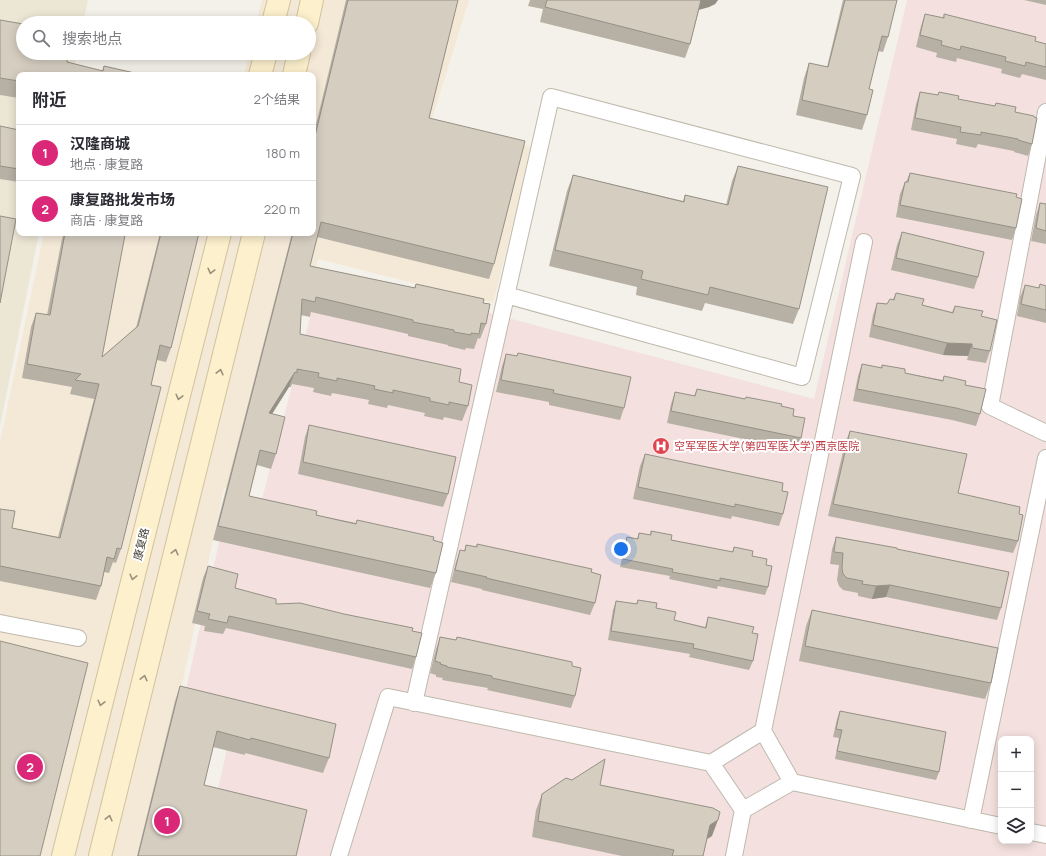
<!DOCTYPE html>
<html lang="zh">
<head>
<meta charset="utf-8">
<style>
  :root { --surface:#fff; --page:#f7f7f7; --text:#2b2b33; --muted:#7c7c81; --line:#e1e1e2; --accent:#db2777 }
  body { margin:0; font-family:Manrope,"Noto Sans SC",sans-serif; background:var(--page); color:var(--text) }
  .controls { position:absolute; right:12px; bottom:12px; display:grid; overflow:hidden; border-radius:8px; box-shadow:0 2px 10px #0003 }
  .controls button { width:36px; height:36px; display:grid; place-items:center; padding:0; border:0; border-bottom:1px solid var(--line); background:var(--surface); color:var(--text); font:20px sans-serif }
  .you { position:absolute; left:621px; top:549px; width:14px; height:14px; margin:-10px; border:3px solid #fff; border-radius:50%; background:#1a73e8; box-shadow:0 0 0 6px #1a73e833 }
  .badge { display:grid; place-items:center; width:26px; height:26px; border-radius:50%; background:var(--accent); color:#fff; font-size:13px; font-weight:700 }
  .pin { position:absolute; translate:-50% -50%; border:2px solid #fff; box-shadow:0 1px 4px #0006 }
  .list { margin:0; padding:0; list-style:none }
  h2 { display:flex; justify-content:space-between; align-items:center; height:52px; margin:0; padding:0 16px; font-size:17px }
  h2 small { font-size:13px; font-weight:400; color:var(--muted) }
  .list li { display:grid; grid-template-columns:26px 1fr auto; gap:12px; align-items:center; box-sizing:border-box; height:56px; padding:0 16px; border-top:1px solid var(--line) }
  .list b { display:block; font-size:15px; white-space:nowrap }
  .list p { margin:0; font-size:13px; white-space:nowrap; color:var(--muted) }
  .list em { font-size:13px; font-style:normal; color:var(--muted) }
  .icon { flex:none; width:22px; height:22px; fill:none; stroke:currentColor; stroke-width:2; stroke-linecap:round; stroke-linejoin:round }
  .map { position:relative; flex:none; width:1046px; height:856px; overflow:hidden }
  .search { position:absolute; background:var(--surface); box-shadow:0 2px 10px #0003; left:16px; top:16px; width:300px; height:44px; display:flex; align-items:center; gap:10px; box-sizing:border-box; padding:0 14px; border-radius:22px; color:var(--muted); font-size:15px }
  .panel { position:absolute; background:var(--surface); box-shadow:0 2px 10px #0003; left:16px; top:72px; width:300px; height:164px; border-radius:8px }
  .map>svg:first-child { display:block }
  .commercial { fill:#f4e8d7 }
  .education { fill:#ece6d5 }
  .medical { fill:#f4e1df; fill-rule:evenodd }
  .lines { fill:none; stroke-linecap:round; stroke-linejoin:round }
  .minor-casing { stroke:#bfb9ad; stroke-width:18 }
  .secondary-casing { stroke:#d1c39c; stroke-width:24 }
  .minor { stroke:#fff; stroke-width:16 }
  .secondary { stroke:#fcf0cd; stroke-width:22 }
  .wall { fill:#b7b0a5 }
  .shaded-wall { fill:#959086 }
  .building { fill:#d5cdc0; stroke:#959086 }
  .oneway { stroke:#99907b }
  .labels { text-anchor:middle; stroke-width:4; stroke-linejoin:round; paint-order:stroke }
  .health-label { font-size:11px; fill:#be3a42; stroke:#fff; text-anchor:start }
  .street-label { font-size:11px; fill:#484238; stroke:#fff }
</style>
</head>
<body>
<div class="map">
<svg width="1046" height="856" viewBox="0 0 1046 856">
  <rect width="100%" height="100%" fill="#f4f1ea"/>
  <path class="commercial" d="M 262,0 L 469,0 L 432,119 L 532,147 L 493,303 L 318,259 L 250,494 L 224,488 L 162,779 L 176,856 L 0,856 L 0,442 L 44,233 L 313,233 L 313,75 L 244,75 L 249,53 L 309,53 L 309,23 L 256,23 Z"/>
  <path class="education" d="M 0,0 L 88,0 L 83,23 L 23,23 L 23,53 L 77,53 L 72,75 L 19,75 L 19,233 L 39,233 L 0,426 Z"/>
  <path class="medical" d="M 907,0 L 1046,0 L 1046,856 L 203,856 L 236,709 L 184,698 L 230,494 L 262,499 L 323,269 L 814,399 ZM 1001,739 L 1031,739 L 1031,841 L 1001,841 Z"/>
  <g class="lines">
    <g class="minor-casing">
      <path id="minor" d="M 1046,112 L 990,406 L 1046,433
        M 0,623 L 78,638
        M 414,703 L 551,97 L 852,176 L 802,377 L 506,295
        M 763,731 L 864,242
        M 792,782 L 1001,826
        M 971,820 L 1046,458
        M 1031,832 L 1046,835
        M 339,856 L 388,697 L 711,763
        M 734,856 L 743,810 L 711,763 L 763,731 L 792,782 L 743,810"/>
    </g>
    <g class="secondary-casing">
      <path id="secondary" d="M 273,23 L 279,0
        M 307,23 L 312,0
        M 260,75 L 266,53
        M 294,75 L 299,53
        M 63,856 L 220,233
        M 100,856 L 254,233"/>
    </g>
    <use href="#minor" class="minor"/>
    <use href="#secondary" class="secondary"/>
  </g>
  <path class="wall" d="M 346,0 L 458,0 L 429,118 L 494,264 L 489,279 L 317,237 L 310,266 L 414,288 L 416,284 L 483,303 L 486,324 L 480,339 L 478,338 L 474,349 L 466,348 L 465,350 L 448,346 L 448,345 L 408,336 L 408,334 L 395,331 L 311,312 L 310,317 L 301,315 L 300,334 L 459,382 L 468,406 L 462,421 L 444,417 L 443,420 L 424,416 L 425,413 L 388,405 L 387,408 L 368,404 L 369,400 L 332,393 L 331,396 L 313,392 L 314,388 L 292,384 L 291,387 L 289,387 L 272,414 L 276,454 L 271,469 L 257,465 L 249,496 L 316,515 L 356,523 L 357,520 L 433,540 L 436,573 L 430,588 L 213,540 L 292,233 L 313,233 L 313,137 Z
    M 530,0 L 718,0 L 715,4 L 709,7 L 699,10 L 690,44 L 685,58 L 540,22 L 543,9 L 528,6 Z
    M 843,0 L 897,0 L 888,37 L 883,52 L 878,51 L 869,89 L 867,115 L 862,130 L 796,115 L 804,78 L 809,63 L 827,67 Z
    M 1024,0 L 1046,0 L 1046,5 Z
    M 925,14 L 943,18 L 944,14 L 1035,41 L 1046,44 L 1046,80 L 1022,74 L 1020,78 L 1001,73 L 1002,69 L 957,58 L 956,62 L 936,57 L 937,53 L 916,47 L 921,26 Z
    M 0,20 L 67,62 L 102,71 L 104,66 L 139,75 L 19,75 L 19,98 L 0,95 Z
    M 920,92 L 938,95 L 939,92 L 958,99 L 995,106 L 996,103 L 1015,112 L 1032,144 L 1028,156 L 1014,152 L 1014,151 L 978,144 L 976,148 L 956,144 L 957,139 L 911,130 L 916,104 Z
    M 0,126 L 19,130 L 19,182 L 0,179 Z
    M 738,166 L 799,309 L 793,324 L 705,303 L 702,311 L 636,295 L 637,287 L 549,266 L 567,191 L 573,175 L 683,201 L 685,195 L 726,205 L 732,181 Z
    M 910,173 L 1016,197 L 1016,228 L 1012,240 L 896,217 L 900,194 L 905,182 L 906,182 Z
    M 1040,203 L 1046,204 L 1046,244 L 1031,241 L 1036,215 Z
    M 902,232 L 978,277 L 974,289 L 891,270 L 897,245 Z
    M 64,233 L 111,233 L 102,357 L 136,328 L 160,233 L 199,233 L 171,348 L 166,362 L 157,360 L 151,385 L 121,549 L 116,563 L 113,562 L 109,573 L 104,572 L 101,586 L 96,600 L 0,581 L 0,509 L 12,528 L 58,537 L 94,399 L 70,394 L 72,387 L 22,378 L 31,327 L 36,313 L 47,315 L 62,239 Z
    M 1040,284 L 1046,286 L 1046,323 L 1017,316 L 1020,297 L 1025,285 L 1038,288 Z
    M 896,293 L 922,305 L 952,312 L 955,306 L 981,316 L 990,351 L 986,363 L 967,360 L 968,356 L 943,355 L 869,337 L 873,315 L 877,303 L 887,304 L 893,299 Z
    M 506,354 L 624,408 L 620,420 L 549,405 L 549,402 L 496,392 L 502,366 Z
    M 862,364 L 881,368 L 882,365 L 905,373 L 943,380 L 944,376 L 980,414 L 976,426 L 952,420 L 853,401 L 858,376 Z
    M 697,389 L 745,399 L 746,397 L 781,406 L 793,416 L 801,438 L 796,450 L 667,423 L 671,404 L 675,392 L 694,396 Z
    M 309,425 L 448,494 L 443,507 L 298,474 L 305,437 Z
    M 850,431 L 958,493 L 1019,514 L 1018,541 L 1013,553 L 828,516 L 845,443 Z
    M 645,454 L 782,491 L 783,514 L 779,526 L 732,516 L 731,519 L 633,499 L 640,466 Z
    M 651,531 L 671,540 L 732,552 L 734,547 L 752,556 L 766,565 L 768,587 L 765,595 L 718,586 L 717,589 L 669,579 L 670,576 L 620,567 L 625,545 L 627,537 L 637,539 L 639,533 L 650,535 Z
    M 836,537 L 897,549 L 1001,608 L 997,620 L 886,597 L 872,599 L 858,596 L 858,593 L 843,590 L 839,586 L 837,580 L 839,565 L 830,564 L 832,549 Z
    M 477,544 L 591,572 L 595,603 L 590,615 L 482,590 L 482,589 L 451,582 L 456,562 L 460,550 L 464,551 L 466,545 L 476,547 Z
    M 208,566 L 235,588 L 276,604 L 412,631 L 416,657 L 412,669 L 226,628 L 223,634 L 204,631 L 205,626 L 192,623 L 203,578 Z
    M 638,600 L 656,608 L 674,620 L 705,627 L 708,617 L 752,633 L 753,661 L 749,670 L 689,657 L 690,654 L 608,640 L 613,610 L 616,601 L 636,604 Z
    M 812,610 L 991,683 L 985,699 L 799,661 L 806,626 Z
    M 440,637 L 456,640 L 457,637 L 572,666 L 575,696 L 571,708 L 487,690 L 488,688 L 442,680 L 443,678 L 436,677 L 436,675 L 430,673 L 436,649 Z
    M 180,686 L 329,758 L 323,773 L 245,753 L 245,755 L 213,747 L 204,785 L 296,856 L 137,856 L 175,701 Z
    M 840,711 L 939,772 L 936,780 L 835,759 L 839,738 L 833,737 L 837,719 Z
    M 600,785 L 712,836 L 707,839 L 703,856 L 622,856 L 532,837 L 536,810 L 542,794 Z"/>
  <path class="shaded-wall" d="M 701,0 L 718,0 L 715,4 L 709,7 L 697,10 Z
    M 947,343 L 972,344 L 968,356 L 943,355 Z
    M 295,372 L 289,387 L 263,428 L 269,413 Z
    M 890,585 L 886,597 L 872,599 L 876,586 Z
    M 718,820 L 712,836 L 704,841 L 710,825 Z"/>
  <path class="building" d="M 348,0 L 458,0 L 429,118 L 525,141 L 494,264 L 321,222 L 310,266 L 415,288 L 416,284 L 484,299 L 483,303 L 490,304 L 486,324 L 481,323 L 479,334 L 471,333 L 471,335 L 454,332 L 454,330 L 413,322 L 413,320 L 316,297 L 315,302 L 302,299 L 300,334 L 461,369 L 459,382 L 472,385 L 468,406 L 449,402 L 449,405 L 430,401 L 430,398 L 393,390 L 393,393 L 374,389 L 375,386 L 337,378 L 337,381 L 318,377 L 319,373 L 297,369 L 297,373 L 295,372 L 269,413 L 285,417 L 276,454 L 260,450 L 249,496 L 317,511 L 316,515 L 356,524 L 357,520 L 434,537 L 433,540 L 443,543 L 436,573 L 218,526 L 293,233 L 313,233 L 313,144 Z
    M 547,0 L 701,0 L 690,44 L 545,7 Z
    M 845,0 L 897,0 L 888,37 L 882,36 L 869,89 L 873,90 L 867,115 L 802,100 L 809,63 L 828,67 Z
    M 925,14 L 944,18 L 944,14 L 1036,37 L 1035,41 L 1046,44 L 1046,67 L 1026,62 L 1025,66 L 1005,61 L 1006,57 L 961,46 L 960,50 L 941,45 L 942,41 L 920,35 Z
    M 0,20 L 23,24 L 23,53 L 68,53 L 67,62 L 103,71 L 104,66 L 139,74 L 139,75 L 19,75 L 19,81 L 0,78 Z
    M 920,92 L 938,95 L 939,92 L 959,96 L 958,99 L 995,106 L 996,103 L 1016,107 L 1015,112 L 1034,116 L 1034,117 L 1037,118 L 1032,144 L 1018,140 L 1018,139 L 981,132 L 981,135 L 960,132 L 961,127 L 915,118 Z
    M 0,126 L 19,130 L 19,169 L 0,166 Z
    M 738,166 L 828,187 L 799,309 L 710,287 L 708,295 L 641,279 L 643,271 L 555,250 L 573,175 L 684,202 L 685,195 L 728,205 Z
    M 910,173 L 1017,194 L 1016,197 L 1022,199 L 1016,228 L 900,205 L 905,182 L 908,182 Z
    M 1040,203 L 1046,204 L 1046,231 L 1036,228 Z
    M 0,216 L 16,219 L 0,303 Z
    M 902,232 L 984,252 L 978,277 L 896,258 Z
    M 65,233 L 111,233 L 125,235 L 102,357 L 138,326 L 161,233 L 199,233 L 171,348 L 160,345 L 151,385 L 161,387 L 121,549 L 117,548 L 114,559 L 107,557 L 101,586 L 0,566 L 0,509 L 15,511 L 12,528 L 60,538 L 99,384 L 75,380 L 81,374 L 27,364 L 36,313 L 50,315 Z
    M 1040,284 L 1046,286 L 1046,310 L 1021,304 L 1025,285 L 1039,288 Z
    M 896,293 L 924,299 L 922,305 L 953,313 L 955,306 L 983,311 L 981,316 L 997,320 L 990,351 L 972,348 L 972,344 L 947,343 L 873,325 L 877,303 L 887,304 L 890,299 L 894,300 Z
    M 518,353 L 631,377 L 624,408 L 553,393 L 554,390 L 501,380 L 506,354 L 517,356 Z
    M 862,364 L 882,368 L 882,365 L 905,369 L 905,373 L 943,381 L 944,376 L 966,381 L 965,385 L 986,389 L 980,414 L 956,408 L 857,389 Z
    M 697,389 L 745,399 L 746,397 L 782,404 L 781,406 L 794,409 L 793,416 L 805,418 L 801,438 L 671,411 L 675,392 L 695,396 Z
    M 309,425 L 456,457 L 448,494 L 303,462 Z
    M 850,431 L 967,454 L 958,493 L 1020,507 L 1019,514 L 1023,515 L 1018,541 L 833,504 Z
    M 645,454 L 783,483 L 782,491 L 788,492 L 783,514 L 735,504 L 735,507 L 638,487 Z
    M 651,531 L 672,535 L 671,540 L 733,552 L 734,547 L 753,551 L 752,556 L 767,559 L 766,565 L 772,566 L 768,587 L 720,578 L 720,581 L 672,572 L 673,569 L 623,559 L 627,537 L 638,539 L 639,533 L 651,535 Z
    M 836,537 L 897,548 L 897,549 L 1009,572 L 1001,608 L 890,585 L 876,586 L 862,584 L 863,581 L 847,578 L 843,574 L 842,568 L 843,553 L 834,552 Z
    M 477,544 L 592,569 L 591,572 L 601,575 L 595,603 L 486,578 L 487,577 L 455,570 L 460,550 L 465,551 L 466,545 L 477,547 Z
    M 208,566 L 238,574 L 235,588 L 276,599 L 276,604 L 300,603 L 344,614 L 413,628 L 412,631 L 422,633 L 416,657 L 229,616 L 227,623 L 208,619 L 210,614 L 197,611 Z
    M 638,600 L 657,603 L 656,608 L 676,612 L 674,620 L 706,628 L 708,617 L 754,627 L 752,633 L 758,634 L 753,661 L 693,648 L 694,644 L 611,631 L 616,601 L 637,604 Z
    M 812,610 L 998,648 L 991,683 L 805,646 Z
    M 440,637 L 456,640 L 457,637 L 572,662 L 572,666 L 581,668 L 575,696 L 492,678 L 492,676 L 447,667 L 447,666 L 440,664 L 441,663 L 435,661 Z
    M 0,641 L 88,663 L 40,856 L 0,856 Z
    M 180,686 L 336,724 L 329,758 L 251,738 L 250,740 L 217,731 L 204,785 L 307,810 L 296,856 L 138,856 Z
    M 840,711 L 946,732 L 939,772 L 837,751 L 842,730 L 836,729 Z
    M 605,759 L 600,785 L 713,808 L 720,812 L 718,820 L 710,825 L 703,856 L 672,856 L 674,850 L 538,821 L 542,794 L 566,778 L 572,780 Z"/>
  <defs><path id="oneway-chevron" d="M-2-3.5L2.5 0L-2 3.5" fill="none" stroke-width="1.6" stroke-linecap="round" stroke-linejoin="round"/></defs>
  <g class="oneway">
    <use href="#oneway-chevron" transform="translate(211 271) rotate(104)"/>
    <use href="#oneway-chevron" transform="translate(220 372) rotate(-76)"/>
    <use href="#oneway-chevron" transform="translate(179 397) rotate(104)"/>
    <use href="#oneway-chevron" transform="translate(175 552) rotate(-76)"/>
    <use href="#oneway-chevron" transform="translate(133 577) rotate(104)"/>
    <use href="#oneway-chevron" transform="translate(144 678) rotate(-76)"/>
    <use href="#oneway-chevron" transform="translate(101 703) rotate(104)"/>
    <use href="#oneway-chevron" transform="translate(109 818) rotate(-76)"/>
  </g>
  <defs>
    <g id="hospital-disc" transform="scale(0.9)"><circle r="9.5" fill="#e0444e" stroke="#fff"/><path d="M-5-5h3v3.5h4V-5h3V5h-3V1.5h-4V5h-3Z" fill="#fff"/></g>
  </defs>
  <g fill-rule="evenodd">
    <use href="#hospital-disc" x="661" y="446"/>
  </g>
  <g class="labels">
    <g class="health-label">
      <text x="674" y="450">空军军医大学(第四军医大学)西京医院</text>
    </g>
    <g class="street-label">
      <text transform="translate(141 544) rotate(-76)" y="4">康复路</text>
    </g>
  </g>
</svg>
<div class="controls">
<button>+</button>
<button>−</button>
<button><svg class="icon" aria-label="layers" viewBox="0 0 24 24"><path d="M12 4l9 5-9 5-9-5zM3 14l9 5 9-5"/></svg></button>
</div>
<div class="you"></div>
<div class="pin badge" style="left:167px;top:821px">1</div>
<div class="pin badge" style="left:30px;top:767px">2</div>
<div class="search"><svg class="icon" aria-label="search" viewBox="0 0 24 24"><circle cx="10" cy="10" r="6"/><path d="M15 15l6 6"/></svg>搜索地点</div>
<section class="panel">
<h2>附近<small>2个结果</small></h2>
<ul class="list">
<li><span class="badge">1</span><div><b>汉隆商城</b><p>地点 · 康复路</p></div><em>180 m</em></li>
<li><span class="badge">2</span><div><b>康复路批发市场</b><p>商店 · 康复路</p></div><em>220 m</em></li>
</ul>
</section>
</div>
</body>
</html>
